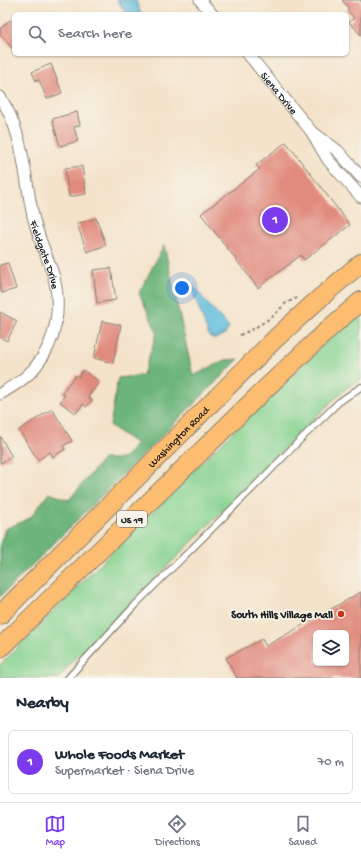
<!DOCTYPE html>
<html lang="en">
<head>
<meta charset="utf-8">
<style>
  :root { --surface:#fff; --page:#f6f6f7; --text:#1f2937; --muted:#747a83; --line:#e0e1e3; --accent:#7c3aed }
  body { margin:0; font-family:"Gochi Hand",sans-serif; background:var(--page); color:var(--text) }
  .controls { position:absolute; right:12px; bottom:12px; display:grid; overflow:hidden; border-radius:6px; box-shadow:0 1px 3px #0004 }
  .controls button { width:36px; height:36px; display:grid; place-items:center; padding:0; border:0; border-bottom:1px solid var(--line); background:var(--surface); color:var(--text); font:20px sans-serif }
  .you { position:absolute; left:182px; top:288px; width:14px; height:14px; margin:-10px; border:3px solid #fff; border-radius:50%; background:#1a73e8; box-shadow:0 0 0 6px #1a73e833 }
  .badge { display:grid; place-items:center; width:26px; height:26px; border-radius:50%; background:var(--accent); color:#fff; font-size:13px; font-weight:700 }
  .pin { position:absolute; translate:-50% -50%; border:2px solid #fff; box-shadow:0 1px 4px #0006 }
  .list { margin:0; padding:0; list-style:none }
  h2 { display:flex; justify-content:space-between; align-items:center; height:52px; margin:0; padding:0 16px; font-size:17px }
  h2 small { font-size:13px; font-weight:400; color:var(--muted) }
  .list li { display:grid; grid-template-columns:26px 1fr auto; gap:12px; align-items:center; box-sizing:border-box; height:64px; margin:0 8px 8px; padding:0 8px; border:1px solid var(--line); border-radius:6px }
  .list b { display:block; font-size:15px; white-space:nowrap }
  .list p { margin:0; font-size:13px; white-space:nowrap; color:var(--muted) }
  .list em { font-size:13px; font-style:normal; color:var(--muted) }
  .icon { flex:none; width:22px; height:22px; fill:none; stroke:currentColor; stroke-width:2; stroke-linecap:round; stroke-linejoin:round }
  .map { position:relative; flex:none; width:361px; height:678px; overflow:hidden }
  .search { position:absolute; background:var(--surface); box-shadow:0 1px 3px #0004; left:12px; right:12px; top:12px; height:44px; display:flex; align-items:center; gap:10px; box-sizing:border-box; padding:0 14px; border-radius:6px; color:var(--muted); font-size:15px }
  .sheet { height:124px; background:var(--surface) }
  nav { display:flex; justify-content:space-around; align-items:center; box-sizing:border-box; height:56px; border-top:1px solid var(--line); background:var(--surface); font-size:11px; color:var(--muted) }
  nav a { display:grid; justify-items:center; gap:2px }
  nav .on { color:var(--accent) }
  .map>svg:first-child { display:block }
  .green { fill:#87d391; stroke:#527856 }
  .forest { fill:#6db57b; stroke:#44684c }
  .water { fill:#60bdde; stroke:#3e6c7d }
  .building { fill:#e18b7e; fill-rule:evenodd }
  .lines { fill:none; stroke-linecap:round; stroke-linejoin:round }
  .service-casing { stroke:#888073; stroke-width:8 }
  .minor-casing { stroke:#888073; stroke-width:13 }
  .primary-casing { stroke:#888073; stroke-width:20 }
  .path { stroke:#888073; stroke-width:2; stroke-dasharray:3 3; stroke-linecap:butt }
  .service { stroke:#fff; stroke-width:5.5 }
  .minor { stroke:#fff; stroke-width:11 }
  .primary { stroke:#fcbd6f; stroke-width:18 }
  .poi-dot { fill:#c8321e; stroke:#f7f3e8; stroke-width:1.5 }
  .labels { text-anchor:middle; stroke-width:3.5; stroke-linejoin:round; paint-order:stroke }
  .shield { fill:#f7f3e8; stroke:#5e5c59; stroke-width:1 }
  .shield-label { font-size:10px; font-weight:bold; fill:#1c1c1c }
  .street-label { font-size:11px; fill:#1c1c1c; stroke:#f7f3e8 }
  .poi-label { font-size:11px; font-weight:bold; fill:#1c1c1c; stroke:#f7f3e8; text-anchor:end }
</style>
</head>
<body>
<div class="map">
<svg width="361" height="678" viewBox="0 0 361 678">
  <rect width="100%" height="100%" fill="#f7f3e8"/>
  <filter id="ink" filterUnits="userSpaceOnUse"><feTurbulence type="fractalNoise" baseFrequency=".025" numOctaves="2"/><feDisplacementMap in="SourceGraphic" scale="8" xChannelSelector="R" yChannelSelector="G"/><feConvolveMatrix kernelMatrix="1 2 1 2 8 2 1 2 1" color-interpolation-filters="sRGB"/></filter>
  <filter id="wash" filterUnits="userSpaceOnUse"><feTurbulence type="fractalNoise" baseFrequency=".012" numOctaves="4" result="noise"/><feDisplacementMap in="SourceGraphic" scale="16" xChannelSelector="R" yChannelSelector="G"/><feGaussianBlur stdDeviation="0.9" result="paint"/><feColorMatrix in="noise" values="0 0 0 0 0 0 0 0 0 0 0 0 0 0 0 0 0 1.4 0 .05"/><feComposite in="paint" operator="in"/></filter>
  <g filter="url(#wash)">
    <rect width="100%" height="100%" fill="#f4e3ca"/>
    <path class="green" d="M 361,308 L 361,380 L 348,387 L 331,402 L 67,667 L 59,678 L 0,678 L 0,665 L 202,462 Z"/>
    <path class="forest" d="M 164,245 L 193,376 L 225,360 L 239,359 L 0,597 L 0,545 L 5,529 L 30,518 L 49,493 L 69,500 L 103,459 L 123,459 L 137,444 L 110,426 L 118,378 L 143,375 L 157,332 L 139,293 Z"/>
    <path class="water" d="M 117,0 L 135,0 L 137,3 L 141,14 L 127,14 Z
      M 188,279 L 207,303 L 229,327 L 225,334 L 215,339 L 209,336 Z"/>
    <g id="blocks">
      <path class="building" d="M 342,0 L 361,0 L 361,35 L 349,22 L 354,18 L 347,10 L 349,8 Z
        M 10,20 L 14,25 L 14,50 L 0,34 L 0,29 Z
        M 51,64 L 62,93 L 47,99 L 39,80 L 36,81 L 32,72 Z
        M 77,112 L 80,125 L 74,127 L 78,141 L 60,146 L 52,119 Z
        M 286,142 L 350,225 L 304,260 L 301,255 L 258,288 L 201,214 L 260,169 L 256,165 Z
        M 82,166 L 86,194 L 69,197 L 65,168 Z
        M 96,218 L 106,245 L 87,252 L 77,224 Z
        M 8,263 L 16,289 L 2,293 L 0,288 L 0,265 Z
        M 111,268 L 116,300 L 97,303 L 93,270 Z
        M 0,312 L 17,321 L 7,341 L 0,337 Z
        M 102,321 L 121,325 L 113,363 L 94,358 Z
        M 83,370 L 99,382 L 88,397 L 92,400 L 86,407 L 83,404 L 76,413 L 60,402 L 65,395 L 62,393 L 67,386 L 76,375 L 79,377 Z
        M 52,409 L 72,441 L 63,446 L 65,449 L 53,457 L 50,452 L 38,460 L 19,430 Z
        M 0,436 L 12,457 L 0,463 Z
        M 361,592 L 361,678 L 237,678 L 226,658 L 262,639 L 266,646 ZM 316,633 L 346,633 L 346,663 L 316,663 Z"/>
    </g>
  </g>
  <g filter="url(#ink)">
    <use href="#blocks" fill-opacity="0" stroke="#888073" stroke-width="1"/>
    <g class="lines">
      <g class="service-casing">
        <path id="service" d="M 68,678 L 135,605 L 258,483 L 304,436 L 339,402 L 361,387"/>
      </g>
      <g class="minor-casing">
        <g id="minor">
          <path d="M 200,0 L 212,14"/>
          <path id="s1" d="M 248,54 L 311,131 L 328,160 L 361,197"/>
          <path id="s2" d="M 0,97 C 23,131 24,172 32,211 C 36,233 46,253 53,274 C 62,306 57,341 36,366 C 27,378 13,386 0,394"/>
          <path d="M 315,134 L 338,151 L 361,177"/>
        </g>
      </g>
      <g class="primary-casing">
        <g id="primary">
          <path id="s3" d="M 0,615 L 275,339 L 321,297 L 361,263"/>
          <path d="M 0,648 L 264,390 L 332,326 L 361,301"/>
        </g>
      </g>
      <path class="path" d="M 240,335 L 253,329 L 272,317 L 286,303 L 297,298"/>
      <use href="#service" class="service"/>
      <use href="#minor" class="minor"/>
      <use href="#primary" class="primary"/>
    </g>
  </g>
  <circle class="poi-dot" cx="341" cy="614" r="4"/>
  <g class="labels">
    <rect class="shield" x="117" y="511" width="30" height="16" rx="3"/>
    <g class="shield-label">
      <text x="132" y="523">US 19</text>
    </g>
    <g class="street-label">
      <text dy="4" stroke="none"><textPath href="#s1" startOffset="50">Siena Drive</textPath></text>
      <text dy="4" stroke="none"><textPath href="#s2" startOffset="165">Fieldgate Drive</textPath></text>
      <text dy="4" stroke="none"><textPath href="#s3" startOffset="252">Washington Road</textPath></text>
    </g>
    <g class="poi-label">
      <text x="333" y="618">South Hills Village Mall</text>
    </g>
  </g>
</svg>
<div class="controls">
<button><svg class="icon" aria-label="layers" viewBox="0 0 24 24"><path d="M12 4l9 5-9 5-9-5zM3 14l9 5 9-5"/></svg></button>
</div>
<div class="you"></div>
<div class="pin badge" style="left:275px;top:220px">1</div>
<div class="search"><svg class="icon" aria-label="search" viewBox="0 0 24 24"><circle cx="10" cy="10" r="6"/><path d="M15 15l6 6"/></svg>Search here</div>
</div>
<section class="sheet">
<h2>Nearby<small></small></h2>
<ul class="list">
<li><span class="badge">1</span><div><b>Whole Foods Market</b><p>Supermarket · Siena Drive</p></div><em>70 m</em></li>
</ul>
</section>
<nav>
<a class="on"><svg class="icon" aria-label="map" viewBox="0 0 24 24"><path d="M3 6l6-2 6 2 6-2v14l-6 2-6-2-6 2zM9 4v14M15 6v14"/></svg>Map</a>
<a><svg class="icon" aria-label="directions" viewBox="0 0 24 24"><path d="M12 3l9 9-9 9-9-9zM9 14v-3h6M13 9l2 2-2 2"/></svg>Directions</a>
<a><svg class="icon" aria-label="saved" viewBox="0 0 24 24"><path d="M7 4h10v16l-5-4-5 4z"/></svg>Saved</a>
</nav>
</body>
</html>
